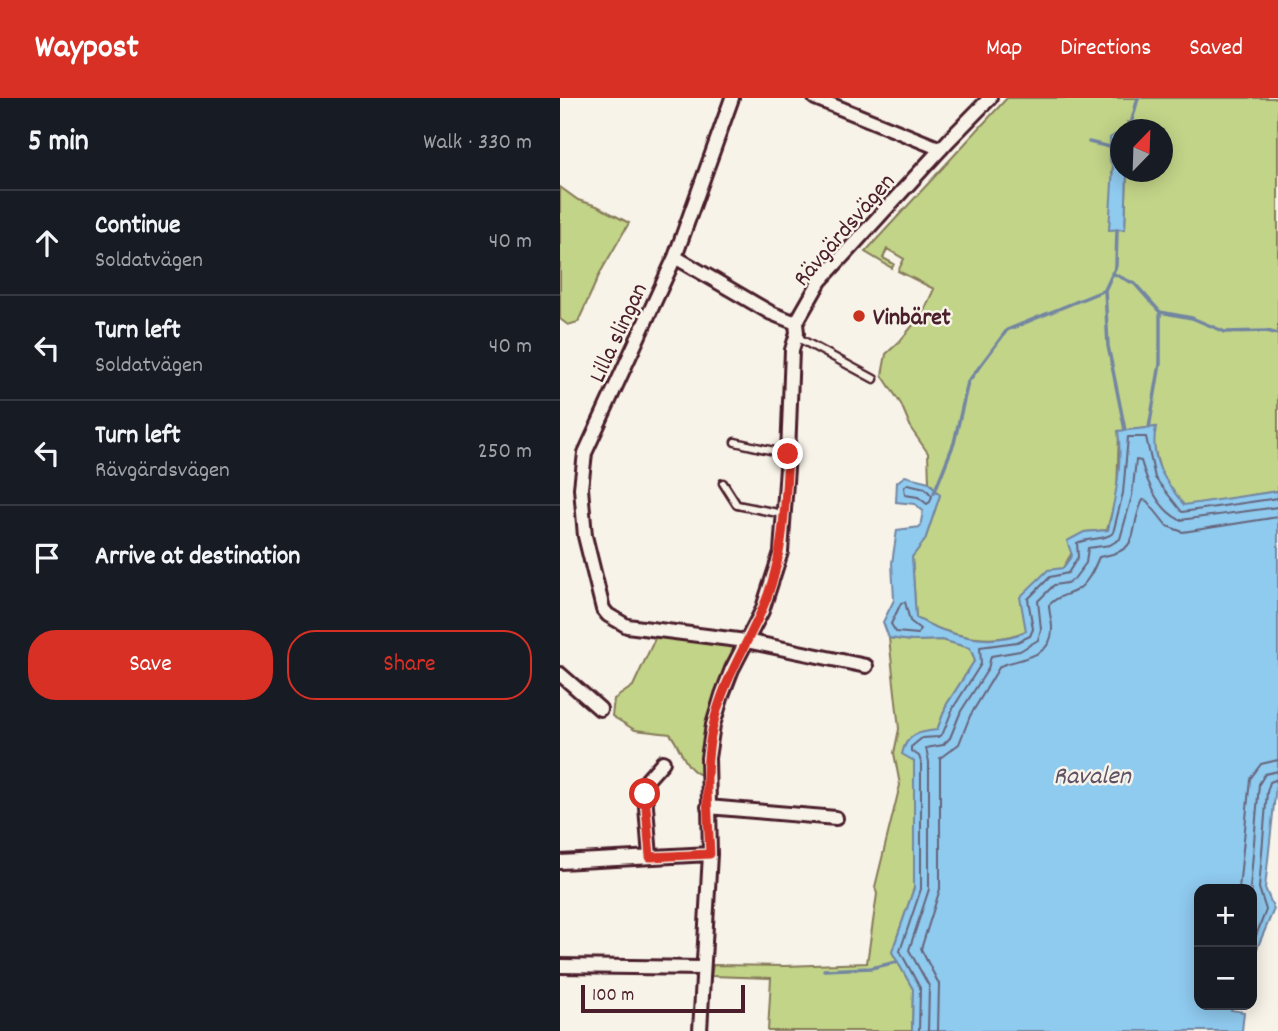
<!DOCTYPE html>
<html lang="en">
<head>
<meta charset="utf-8">
<style>
  :root { --surface:#171b24; --page:#20242c; --text:#f1f3f6; --muted:#9ea1a6; --line:#363941; --accent:#d93025 }
  body { margin:0; font-family:Dekko,sans-serif; background:var(--page); color:var(--text) }
  .controls { position:absolute; right:21px; bottom:21px; display:grid; overflow:hidden; border-radius:14px; box-shadow:0 4px 18px #0003 }
  .controls button { width:63px; height:63px; display:grid; place-items:center; padding:0; border:0; border-bottom:2px solid var(--line); background:var(--surface); color:var(--text); font:35px sans-serif }
  .compass { position:absolute; left:550px; top:21px; width:63px; height:63px; border-radius:50%; background:var(--surface); box-shadow:0 4px 18px #0003; rotate:23deg }
  .scale { position:absolute; left:21px; bottom:18px; width:164px; box-sizing:border-box; padding-left:7px; border:4px solid #4a1f2b; border-top:0; font-size:19px; line-height:24px; white-space:nowrap; color:#4a1f2b; -webkit-text-stroke:5px #f7f3e8; paint-order:stroke }
  .stop { position:absolute; width:21px; height:21px; margin:-16px; border:5px solid #d93025; border-radius:50%; background:#fff }
  .stop.end { background:#d93025; border-color:#fff; box-shadow:0 2px 7px #0008 }
  .list { margin:0; padding:0; list-style:none }
  h2 { display:flex; justify-content:space-between; align-items:center; height:91px; margin:0; padding:0 28px; font-size:30px }
  h2 small { font-size:23px; font-weight:400; color:var(--muted) }
  .list li { display:grid; grid-template-columns:46px 1fr auto; gap:21px; align-items:center; box-sizing:border-box; height:105px; padding:0 28px; border-top:2px solid var(--line) }
  .list b { display:block; font-size:26px; white-space:nowrap }
  .list p { margin:0; font-size:23px; white-space:nowrap; color:var(--muted) }
  .list em { font-size:23px; font-style:normal; color:var(--muted) }
  .actions { display:flex; gap:14px; padding:21px 28px }
  .actions a { flex:1; padding:16px 0; border:2px solid var(--accent); border-radius:28px; text-align:center; font-size:24px; color:var(--accent) }
  .actions .main { background:var(--accent); color:#fff }
  .icon { flex:none; width:38px; height:38px; fill:none; stroke:currentColor; stroke-width:2; stroke-linecap:round; stroke-linejoin:round }
  .map { position:relative; flex:none; width:718px; height:933px; overflow:hidden }
  header { display:flex; align-items:center; gap:42px; box-sizing:border-box; height:98px; padding:0 35px; background:var(--accent); color:#fff }
  header strong { font-size:33px }
  nav { display:flex; gap:38px; margin-inline-start:auto; font-size:24px }
  main { display:flex }
  aside { flex:1; background:var(--surface) }
  .map>svg:first-child { display:block }
  .green { fill:#c2d488; stroke:#867a5a; stroke-width:2; fill-rule:evenodd }
  .water { fill:#8fcaef; stroke:#7386a1; stroke-width:2 }
  .lines { fill:none; stroke-linecap:round; stroke-linejoin:round }
  .shore { stroke:#666379; stroke-width:2 }
  .stream { stroke:#7386a1; stroke-width:3.5 }
  .service-casing { stroke:#4a1f2b; stroke-width:11 }
  .minor-casing { stroke:#4a1f2b; stroke-width:18 }
  .service { stroke:#f7f3e8; stroke-width:6 }
  .minor { stroke:#f7f3e8; stroke-width:12 }
  .route { stroke:#d93025; stroke-width:9 }
  .poi-dot { fill:#c8321e; stroke:#f7f3e8; stroke-width:2.5 }
  .labels { text-anchor:middle; stroke-width:5; stroke-linejoin:round; paint-order:stroke }
  .street-label { font-size:24px; fill:#4a1f2b; stroke:#f7f3e8 }
  .poi-label { font-size:24px; font-weight:bold; fill:#4a1f2b; stroke:#f7f3e8; text-anchor:start }
  .water-label { font-size:26px; font-style:italic; fill:#5f5266; stroke:#f7f3e8 }
</style>
</head>
<body>
<header>
<strong>Waypost</strong>
<nav><a>Map</a><a>Directions</a><a>Saved</a></nav>
</header>
<main>
<aside>
<h2>5 min<small>Walk · 330 m</small></h2>
<ul class="list">
<li><svg class="icon" aria-label="ahead" viewBox="0 0 24 24"><path d="M12 20V5M6 11l6-6 6 6"/></svg><div><b>Continue</b><p>Soldatvägen</p></div><em>40 m</em></li>
<li><svg class="icon" aria-label="left" viewBox="0 0 24 24"><path d="M17 20v-9H6M10 6l-5 5 5 5"/></svg><div><b>Turn left</b><p>Soldatvägen</p></div><em>40 m</em></li>
<li><svg class="icon" aria-label="left" viewBox="0 0 24 24"><path d="M17 20v-9H6M10 6l-5 5 5 5"/></svg><div><b>Turn left</b><p>Rävgärdsvägen</p></div><em>250 m</em></li>
<li><svg class="icon" aria-label="arrive" viewBox="0 0 24 24"><path d="M6 21V4h12l-3 4 3 4H6"/></svg><div><b>Arrive at destination</b></div></li>
</ul>
<div class="actions"><a class="main">Save</a><a>Share</a></div>
</aside>
<div class="map">
<svg width="718" height="933" viewBox="0 0 718 933">
  <rect width="100%" height="100%" fill="#f7f3e8"/>
  <filter id="ink" filterUnits="userSpaceOnUse"><feTurbulence type="fractalNoise" baseFrequency=".0143" numOctaves="2"/><feDisplacementMap in="SourceGraphic" scale="14" xChannelSelector="R" yChannelSelector="G"/><feConvolveMatrix kernelMatrix="1 2 1 2 8 2 1 2 1" color-interpolation-filters="sRGB"/></filter>
  <g filter="url(#ink)">
    <path class="green" d="M 447,0 L 718,0 L 718,393 L 624,408 L 601,377 L 593,345 L 559,333 L 557,395 L 547,432 L 524,434 L 466,533 C 430,549 389,538 356,520 L 352,459 L 365,442 L 380,397 L 369,384 L 368,355 L 352,332 L 341,306 L 322,277 L 326,256 L 340,243 L 363,215 L 374,191 L 338,173 L 344,161 L 327,151 L 323,160 L 334,166 L 332,170 L 305,154 ZM 568,24 L 574,26 L 573,31 L 603,32 L 603,74 L 567,74 L 565,131 L 552,74 L 560,32 L 566,29 Z
      M 0,89 L 18,102 L 37,108 L 69,125 L 40,175 L 18,224 L 8,227 L 0,221 Z
      M 97,536 L 169,546 L 175,551 L 174,558 L 147,630 L 142,677 C 125,673 121,649 110,636 L 75,632 L 52,618 L 54,601 L 73,588 Z
      M 329,540 L 352,543 L 382,542 L 410,550 L 415,562 L 387,606 L 377,632 L 354,663 L 354,790 L 332,854 L 353,891 L 352,933 L 208,933 L 211,880 L 151,878 L 153,867 L 225,868 L 307,865 L 317,796 L 315,789 L 340,687 L 334,655 L 339,631 Z"/>
    <path class="water" d="M 568,25 L 574,26 L 573,31 L 561,32 L 561,74 L 567,74 L 565,131 L 549,132 L 553,69 L 550,63 L 550,40 L 566,29 Z
      M 596,329 C 589,363 605,382 624,407 L 718,393 L 718,669 L 705,790 L 714,811 L 692,862 L 692,791 L 639,791 L 639,907 L 682,907 L 683,909 L 672,909 L 671,912 L 684,914 L 682,933 L 352,933 L 353,891 L 332,854 L 354,790 L 354,663 L 342,656 C 346,636 359,634 377,632 L 387,606 L 415,562 L 410,550 L 382,542 L 352,543 L 329,540 L 323,524 L 334,502 L 332,465 L 337,432 L 360,429 L 363,413 L 355,406 L 336,404 L 337,384 L 345,378 L 369,384 L 380,397 L 365,442 L 352,459 L 356,520 C 388,538 432,550 466,533 L 460,499 L 488,472 L 503,470 L 512,457 L 507,443 L 524,434 L 548,432 C 555,400 563,366 558,333 Z"/>
    <g class="lines">
      <path class="shore" d="M 348,386 L 365,390 L 372,398 L 370,404 L 367,406 L 358,399 L 345,397 L 344,389 Z
        M 345,504 L 350,523 L 360,531 L 358,536 L 336,534 L 331,526 L 341,505 Z
        M 679,791 L 690,681 L 701,666 L 718,662
        M 690,791 L 699,686 L 705,676 L 718,673
        M 692,848 L 706,812 L 699,790 L 707,694 L 710,684 L 718,681
        M 359,933 L 360,890 L 340,853 L 361,791 L 361,664 L 359,658 L 351,653 L 351,649 L 362,640 L 378,639 L 383,635 L 393,610 L 421,566 L 420,549 L 457,544 L 470,538 L 473,531 L 468,501 L 490,479 L 508,475 L 518,459 L 517,445 C 529,439 544,443 553,435 L 563,395 L 568,339 L 586,339 L 595,380 L 622,414 L 718,400
        M 368,933 L 369,888 L 349,852 L 369,791 L 369,664 L 366,650 L 383,647 L 390,640 L 401,613 L 428,571 L 431,558 L 460,553 L 478,542 L 481,531 L 478,503 L 494,487 L 507,485 L 514,481 L 526,465 L 528,450 L 550,447 L 560,441 L 572,398 L 576,362 L 581,363 C 587,384 599,412 620,422 L 718,409
        M 378,933 L 379,886 L 361,851 L 380,791 L 380,660 L 399,646 L 410,618 L 440,568 C 460,560 493,560 492,530 C 492,522 489,515 489,507 C 499,497 503,499 515,493 C 527,487 534,471 539,459 C 585,452 567,433 583,402 L 587,403 L 607,428 L 623,434 L 718,419"/>
      <path class="stream" d="M 571,26 L 578,0
        M 529,44 L 550,49
        M 552,175 L 575,186 L 600,214 L 632,220 L 665,234 L 707,233 L 718,236
        M 545,192 L 548,248 L 565,332
        M 589,330 L 600,266 L 600,214
        M 374,395 L 394,345 L 408,284 L 447,232 L 545,192 L 556,168 L 557,132
        M 264,872 L 311,870 L 337,864"/>
      <g class="service-casing">
        <path id="service" d="M 238,237 L 242,242 L 314,281
          M 175,344 L 227,356
          M 163,385 L 177,407 L 223,416"/>
      </g>
      <g class="minor-casing">
        <path id="minor" d="M 172,0 L 115,159 L 25,355 L 21,390 L 25,438 L 43,511 L 48,517 L 67,528 L 186,543 L 306,568
          M 255,0 L 381,51
          M 115,159 L 211,215 L 236,225
          M 0,576 L 40,611
          M 148,709 L 276,720
          M 90,759 L 85,696 L 87,682 L 103,664
          M 0,764 L 150,756
          M 0,868 L 143,870
          M 140,933 L 150,756 L 148,660 L 153,627 L 162,597 L 172,571 L 202,513 L 221,454 L 228,356 L 232,252 L 237,235 L 236,225 L 260,183 L 389,42 L 430,0"/>
      </g>
      <use href="#service" class="service"/>
      <use href="#minor" class="minor"/>
    </g>
  </g>
  <g class="lines" filter="url(#ink)">
    <path class="route" d="M 85,696 L 90,759 L 150,756 C 148,714 143,669 153,628 C 162,586 184,552 201,514 C 224,464 225,410 228,356"/>
  </g>
  <circle class="poi-dot" cx="299" cy="218" r="7"/>
  <g class="labels">
    <g class="street-label">
      <text transform="translate(283 131) rotate(-49)" y="8">Rävgärdsvägen</text>
      <text transform="translate(57 234) rotate(-65)" y="8">Lilla slingan</text>
    </g>
    <g class="poi-label">
      <text x="313" y="226">Vinbäret</text>
    </g>
    <g class="water-label">
      <text x="532" y="685">Ravalen</text>
    </g>
  </g>
</svg>
<div class="controls">
<button>+</button>
<button>−</button>
</div>
<svg class="compass" viewBox="-18 -18 36 36"><path d="M0-13l5 13h-10z" fill="#e53935"/><path d="M0 13l5-13h-10z" fill="#9ea1a6"/></svg>
<div class="scale">100 m</div>
<div class="stop" style="left:85px;top:696px"></div>
<div class="stop end" style="left:228px;top:356px"></div>
</div>
</main>
</body>
</html>
